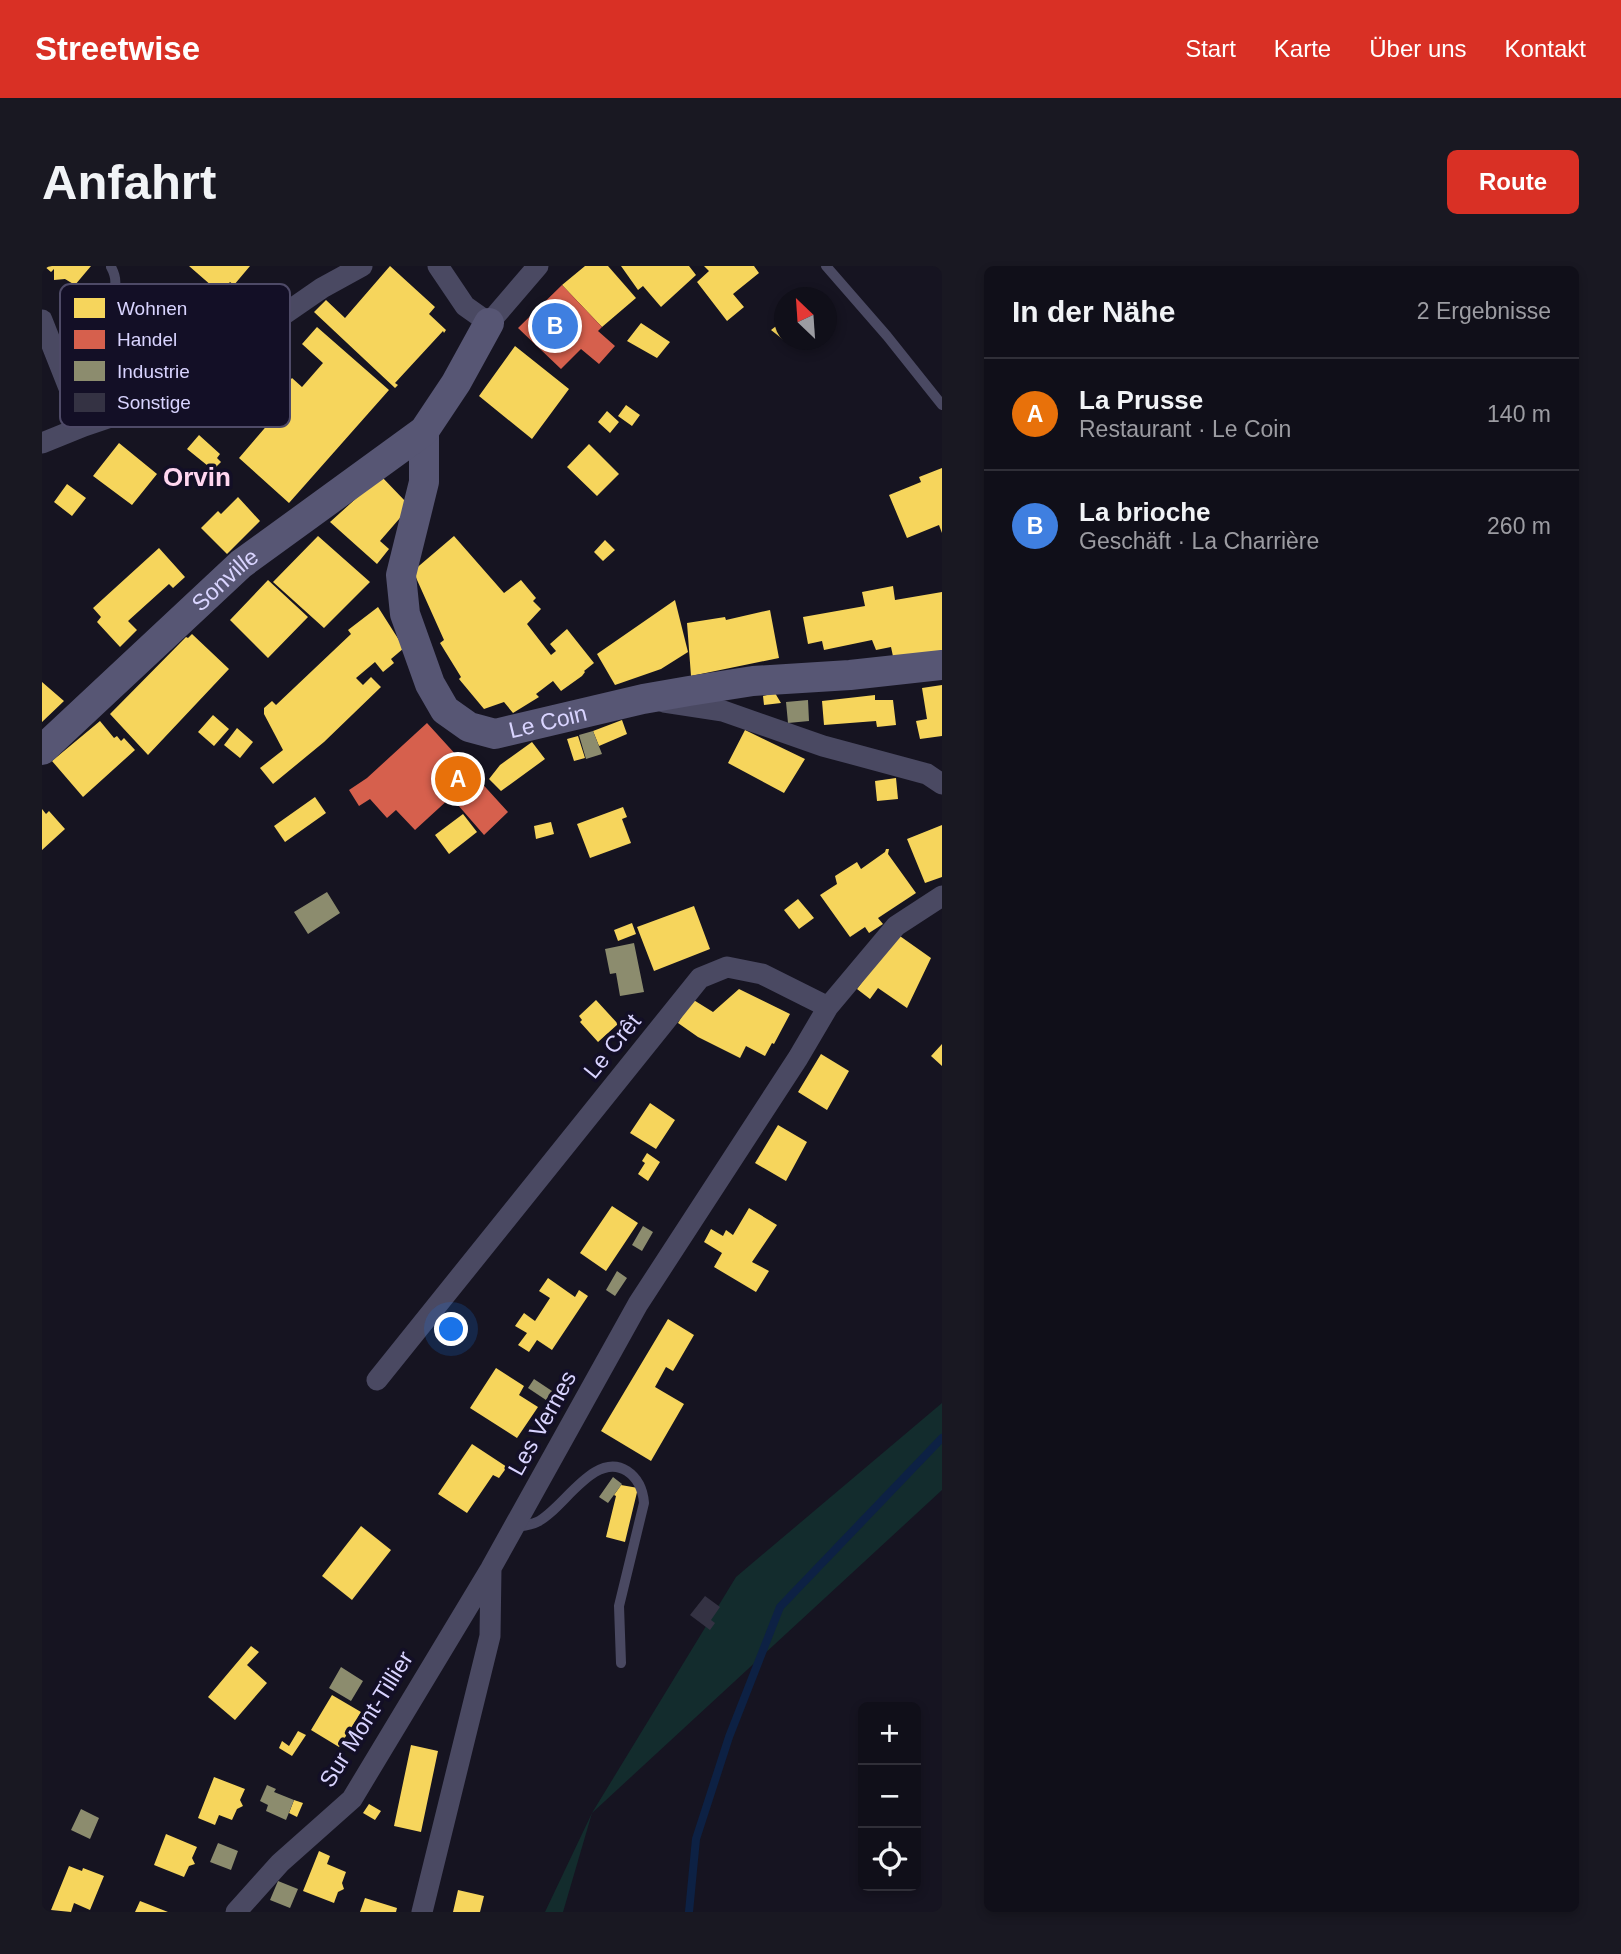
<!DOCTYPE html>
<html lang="de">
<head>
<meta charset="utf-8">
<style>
  :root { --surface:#100f19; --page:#191822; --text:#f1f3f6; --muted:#9c9ca2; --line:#302f38; --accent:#d93025 }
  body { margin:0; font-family:Helvetica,sans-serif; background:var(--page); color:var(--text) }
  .controls { position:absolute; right:21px; bottom:21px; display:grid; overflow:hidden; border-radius:10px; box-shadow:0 4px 10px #0003 }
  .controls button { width:63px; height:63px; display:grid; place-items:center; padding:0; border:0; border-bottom:2px solid var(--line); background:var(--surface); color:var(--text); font:35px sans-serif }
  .compass { position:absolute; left:732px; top:21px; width:63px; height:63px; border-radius:50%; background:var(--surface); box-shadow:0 4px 10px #0003; rotate:335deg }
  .you { position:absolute; left:410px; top:1064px; width:24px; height:24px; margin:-18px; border:5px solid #fff; border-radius:50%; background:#1a73e8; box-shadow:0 0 0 10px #1a73e833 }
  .badge { display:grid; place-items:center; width:46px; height:46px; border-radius:50%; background:var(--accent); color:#fff; font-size:23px; font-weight:700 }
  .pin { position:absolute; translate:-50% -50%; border:4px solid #fff; box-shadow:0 2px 7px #0006 }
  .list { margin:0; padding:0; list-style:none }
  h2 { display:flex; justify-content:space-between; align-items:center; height:91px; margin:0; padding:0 28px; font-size:30px }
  h2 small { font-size:23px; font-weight:400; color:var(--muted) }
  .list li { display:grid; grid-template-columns:46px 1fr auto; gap:21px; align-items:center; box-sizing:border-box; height:112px; padding:0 28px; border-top:2px solid var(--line) }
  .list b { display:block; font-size:26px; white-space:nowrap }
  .list p { margin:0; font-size:23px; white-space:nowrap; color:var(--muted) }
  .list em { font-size:23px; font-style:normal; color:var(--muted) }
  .icon { flex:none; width:38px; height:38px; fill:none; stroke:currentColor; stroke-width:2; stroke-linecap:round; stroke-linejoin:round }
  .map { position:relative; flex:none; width:900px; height:1646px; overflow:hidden; border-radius:10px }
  header { display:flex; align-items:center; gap:42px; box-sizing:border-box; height:98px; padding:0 35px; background:var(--accent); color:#fff }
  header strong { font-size:33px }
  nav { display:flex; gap:38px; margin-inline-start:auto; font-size:24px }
  .intro { display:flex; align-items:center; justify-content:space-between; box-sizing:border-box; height:168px; padding:0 42px }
  h1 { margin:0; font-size:49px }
  .button { padding:18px 32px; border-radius:10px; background:var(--accent); color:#fff; font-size:24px; font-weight:700 }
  main { display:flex; gap:42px; padding:0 42px }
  aside { flex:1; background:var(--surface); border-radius:10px; box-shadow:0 4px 10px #0003 }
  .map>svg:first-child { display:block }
  .green { fill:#132c2d }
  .homes { fill:#f6d55c }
  .shops { fill:#d6604d }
  .industry { fill:#8c8c6e }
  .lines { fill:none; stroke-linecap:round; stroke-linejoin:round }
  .stream { stroke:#0d2144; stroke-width:8 }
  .building { fill:#343243 }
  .lane { stroke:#4a4962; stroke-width:10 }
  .street { stroke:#4a4962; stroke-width:21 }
  .secondary { stroke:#575674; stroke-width:30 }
  .labels { text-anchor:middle; stroke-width:7; stroke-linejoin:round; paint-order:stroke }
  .street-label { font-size:23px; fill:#d9d4ff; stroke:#130f26 }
  .quarter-label { font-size:26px; font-weight:bold; fill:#ffd6f0; stroke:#130f26 }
  .key { fill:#130f26; stroke:#4e4a67; stroke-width:2 }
  .key-label { font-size:19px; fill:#d9d4ff }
</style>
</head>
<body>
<header>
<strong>Streetwise</strong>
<nav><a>Start</a><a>Karte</a><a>Über uns</a><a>Kontakt</a></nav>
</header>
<div class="intro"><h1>Anfahrt</h1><a class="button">Route</a></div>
<main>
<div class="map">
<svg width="900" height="1646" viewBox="0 0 900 1646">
  <rect width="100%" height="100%" fill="#161421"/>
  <path class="green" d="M 900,1137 L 900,1224 L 550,1547 L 521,1646 L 503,1646 L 550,1547 L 694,1311 Z"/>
  <path class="homes" d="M 2,0 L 49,0 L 33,19 L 23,13 L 12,14 L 12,3 L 9,6 Z
    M 147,0 L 208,0 L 192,19 L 188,16 L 178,27 Z
    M 348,0 L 393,41 L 387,48 L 404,64 L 402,67 L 401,65 L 353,117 L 356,119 L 353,122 L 272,46 L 284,34 L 303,52 Z
    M 543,0 L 566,0 L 594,32 L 560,61 L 520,19 Z
    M 579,0 L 647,0 L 654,9 L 619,41 L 601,20 L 596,24 Z
    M 662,0 L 712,0 L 717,7 L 691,28 L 702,41 L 685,55 L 655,16 L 667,5 Z
    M 743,53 L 743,74 L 756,74 L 748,79 L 729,64 Z
    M 599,57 L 628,76 L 615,92 L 585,75 Z
    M 275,61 L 347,124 L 247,237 L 197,192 L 228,156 L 222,149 L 229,139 L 235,141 L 243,133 L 237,127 L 250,112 L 260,121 L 281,97 L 260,78 Z
    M 473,80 L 527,123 L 490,173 L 437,130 Z
    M 584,139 L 598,149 L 590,160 L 576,150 Z
    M 565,145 L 577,156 L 568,167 L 556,156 Z
    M 157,169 L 178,188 L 175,192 L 179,196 L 171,204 L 145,183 Z
    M 77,177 L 115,208 L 90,239 L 51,210 Z
    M 547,178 L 577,208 L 555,230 L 525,201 Z
    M 900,202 L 900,267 L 897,259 L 865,272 L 847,229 L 879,216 L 877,211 Z
    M 339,210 L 364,236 L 364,245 L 338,275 L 347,283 L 335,298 L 288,256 Z
    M 25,218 L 44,232 L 30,250 L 12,236 Z
    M 196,231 L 218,255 L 185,288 L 159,262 L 176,245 L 179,248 Z
    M 276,270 L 328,316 L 282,362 L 231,316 Z
    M 412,270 L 462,327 L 479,314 L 494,332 L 491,335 L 499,343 L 485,358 L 509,389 L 514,385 L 508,378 L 525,363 L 552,397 L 542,405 L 543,406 L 540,410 L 519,425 L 511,415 L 494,428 L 497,431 L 471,447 L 462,436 L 442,443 L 417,413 L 419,411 L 398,377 L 402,374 L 371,305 Z
    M 563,274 L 573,284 L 561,295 L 552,286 Z
    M 117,282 L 143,311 L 131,322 L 127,318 L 86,355 L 95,364 L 78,381 L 55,356 L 59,351 L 51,342 Z
    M 226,314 L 266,351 L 226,392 L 188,354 Z
    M 851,320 L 853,334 L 900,326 L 900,386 L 852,395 L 849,381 L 834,384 L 830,374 L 782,384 L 780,375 L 766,378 L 761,351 L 823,340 L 820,326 Z
    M 633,334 L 646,386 L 619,403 L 573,419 L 555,388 Z
    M 336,341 L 362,382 L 349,393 L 352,397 L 341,406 L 333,396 L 314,412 L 321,419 L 329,411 L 339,421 L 282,476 L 231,518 L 218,502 L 241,484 L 222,448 L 222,442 L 230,435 L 234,439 L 309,368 L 306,364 Z
    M 728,344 L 737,392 L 649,410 L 645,357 L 683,351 L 684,354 Z
    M 150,368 L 187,403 L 106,489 L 68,448 L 144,371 L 146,372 Z
    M 0,416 L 22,435 L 0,456 Z
    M 900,419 L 900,470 L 878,473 L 874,455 L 885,453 L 880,422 Z
    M 733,427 L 739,437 L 722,439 L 721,430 Z
    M 833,429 L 833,434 L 851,434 L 854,459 L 835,461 L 834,455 L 782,459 L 780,435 Z
    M 171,449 L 187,463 L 172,480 L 156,466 Z
    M 580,454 L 585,468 L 557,480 L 551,465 Z
    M 58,455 L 72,472 L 75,470 L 79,475 L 82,472 L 93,484 L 41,531 L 10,495 Z
    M 195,462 L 211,476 L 198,492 L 182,479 Z
    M 703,464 L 763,493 L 742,527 L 686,497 Z
    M 536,470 L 543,492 L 532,495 L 525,473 Z
    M 490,476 L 503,493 L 459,525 L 447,513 L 458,499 Z
    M 854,512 L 856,533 L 835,535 L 833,515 Z
    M 273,531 L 284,547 L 243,576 L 232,560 Z
    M 581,541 L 585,551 L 580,553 L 589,577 L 548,592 L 535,558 Z
    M 0,543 L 4,548 L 7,545 L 23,563 L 0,584 Z
    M 421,548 L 435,566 L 407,588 L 393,569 Z
    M 509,556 L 512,568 L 494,573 L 492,560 Z
    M 900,559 L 900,611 L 883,617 L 865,573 Z
    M 844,583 L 847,583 L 846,588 L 874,627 L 836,652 L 841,658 L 827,667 L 823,661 L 808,671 L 778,629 L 795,618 L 793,610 L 815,596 L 819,603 L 843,586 Z
    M 756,633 L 772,652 L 757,663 L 742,644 Z
    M 652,640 L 668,683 L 612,705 L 595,661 Z
    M 590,657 L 594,668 L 576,675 L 572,664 Z
    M 855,668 L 889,692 L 865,742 L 836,722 L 828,733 L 815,723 Z
    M 697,723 L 748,748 L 732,778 L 730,777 L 723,790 L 704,780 L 698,792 L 656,771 L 636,757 L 650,733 L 671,746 Z
    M 554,734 L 576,758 L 556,776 L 538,756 L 540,754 L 537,750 Z
    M 900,778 L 900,800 L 889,790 Z
    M 779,788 L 807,805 L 785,844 L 756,826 Z
    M 608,837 L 633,854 L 614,883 L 588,867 Z
    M 736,859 L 765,876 L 744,915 L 713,897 Z
    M 605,887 L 618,896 L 606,915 L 596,908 L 603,897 L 600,895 Z
    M 570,940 L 596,957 L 564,1005 L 538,987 Z
    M 707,942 L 735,959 L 710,996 L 727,1005 L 714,1026 L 672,1001 L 680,987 L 662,976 L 669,963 L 681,970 L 684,964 L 691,969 Z
    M 506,1012 L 533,1031 L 537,1024 L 546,1030 L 510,1084 L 495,1074 L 487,1086 L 476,1079 L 485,1067 L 473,1060 L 482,1047 L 493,1055 L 508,1032 L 497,1025 Z
    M 626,1053 L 652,1069 L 631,1105 L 624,1101 L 613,1121 L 642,1138 L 609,1195 L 559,1165 Z
    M 454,1102 L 482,1120 L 477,1129 L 496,1141 L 475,1172 L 428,1142 Z
    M 430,1178 L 465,1201 L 457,1212 L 451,1209 L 425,1247 L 396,1228 Z
    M 579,1219 L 596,1222 L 583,1276 L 564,1271 L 574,1230 L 572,1229 Z
    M 319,1260 L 349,1284 L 310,1334 L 280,1310 Z
    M 209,1380 L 217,1386 L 205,1399 L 225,1417 L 193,1454 L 166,1431 Z
    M 290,1429 L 319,1446 L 297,1481 L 269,1464 Z
    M 256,1465 L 264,1469 L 250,1490 L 237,1482 L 240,1475 L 247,1480 Z
    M 369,1479 L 396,1485 L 379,1566 L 352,1560 Z
    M 172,1511 L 203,1523 L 198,1534 L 201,1540 L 195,1543 L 190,1554 L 177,1549 L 173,1559 L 156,1552 Z
    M 252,1534 L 261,1537 L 255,1551 L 247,1547 Z
    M 327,1538 L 339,1545 L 333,1554 L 321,1547 Z
    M 124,1568 L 155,1581 L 150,1592 L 153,1598 L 147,1600 L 142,1611 L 112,1599 Z
    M 277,1585 L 288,1590 L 285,1598 L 304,1606 L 300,1617 L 302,1623 L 296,1626 L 292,1637 L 261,1625 Z
    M 27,1600 L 40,1605 L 41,1602 L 62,1610 L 48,1644 L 32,1637 L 29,1646 L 9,1644 Z
    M 416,1624 L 442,1630 L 438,1646 L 411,1646 Z
    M 323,1632 L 355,1642 L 354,1646 L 318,1646 Z
    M 98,1635 L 126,1646 L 93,1646 Z"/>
  <path class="shops" d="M 520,19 L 560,61 L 556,65 L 573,80 L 557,98 L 539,83 L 519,103 L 476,62 Z
    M 385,457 L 466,546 L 442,569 L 409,531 L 373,564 L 354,544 L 345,552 L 328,533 L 317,540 L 307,524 L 325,512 Z"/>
  <path class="industry" d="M 766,434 L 767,455 L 746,457 L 744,436 Z
    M 551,465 L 560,488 L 544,493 L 537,469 Z
    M 285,626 L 298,647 L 266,668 L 252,646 Z
    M 592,677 L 602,726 L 578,730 L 574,707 L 568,708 L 563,683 Z
    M 601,960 L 611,966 L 600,985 L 590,979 Z
    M 575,1005 L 585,1012 L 573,1030 L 564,1024 Z
    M 492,1113 L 510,1125 L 504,1134 L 486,1122 Z
    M 571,1211 L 580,1218 L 566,1237 L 557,1231 Z
    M 299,1401 L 321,1415 L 309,1435 L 287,1422 Z
    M 225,1519 L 234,1523 L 232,1526 L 252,1534 L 244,1554 L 224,1545 L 226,1539 L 218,1535 Z
    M 39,1543 L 57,1552 L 48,1573 L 29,1564 Z
    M 176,1577 L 196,1585 L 189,1604 L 168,1596 Z
    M 236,1615 L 256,1623 L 248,1642 L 228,1634 Z"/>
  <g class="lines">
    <path class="stream" d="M 647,1646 L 654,1573 L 687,1471 L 738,1341 L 900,1172"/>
  </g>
  <path class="building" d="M 663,1330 L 678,1341 L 669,1354 L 673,1357 L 668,1364 L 648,1349 Z"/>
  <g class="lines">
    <path class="lane" d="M 784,0 L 845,70 L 900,139
      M 12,84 L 67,34 C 74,22 76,14 69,1
      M 474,1261 C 480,1260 489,1259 495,1256 C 521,1244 552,1184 585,1205 C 597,1213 601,1224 602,1237 L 577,1340 L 579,1397"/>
    <path class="street" d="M 396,0 L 423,40 L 447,57 L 496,0
      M 0,54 L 42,160
      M 0,177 L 42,160 L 98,141 L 134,123 L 280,22 L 320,0
      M 622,436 L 681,445 L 781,480 L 885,508 L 900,518
      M 335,1114 L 658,712 L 685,701 L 720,708 L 786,741 L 854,660 L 900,630
      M 194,1646 L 238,1597 L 310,1533 L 448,1304
      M 380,1646 L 448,1370 L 449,1302 L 596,1038 L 756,792 L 786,741"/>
    <g class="secondary">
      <path id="s1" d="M 382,165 L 382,216 L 359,309 L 363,348 L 388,418 L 403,444 L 427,461 L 453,468 L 601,433 L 647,425 L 711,415 L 808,409 L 900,399"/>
      <path id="s2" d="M 0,484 L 199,298 L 382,165 L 414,117 L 447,57"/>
    </g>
  </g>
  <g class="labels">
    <g class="street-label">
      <text dy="8" stroke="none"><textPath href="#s2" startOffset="250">Sonville</textPath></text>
      <text dy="8" stroke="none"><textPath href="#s1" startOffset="401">Le Coin</textPath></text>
      <text transform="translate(570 780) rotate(-51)" y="8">Le Crêt</text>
      <text transform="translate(500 1157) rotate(-61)" y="8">Les Vernes</text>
      <text transform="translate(324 1453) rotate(-58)" y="8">Sur Mont-Tillier</text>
    </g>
    <g class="quarter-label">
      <text x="155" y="220">Orvin</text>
    </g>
  </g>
  <rect x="18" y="18" width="230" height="143" rx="10" class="key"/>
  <rect x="32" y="32" width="31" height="20" fill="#f6d55c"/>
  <rect x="32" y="64" width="31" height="19" fill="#d6604d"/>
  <rect x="32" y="95" width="31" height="20" fill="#8c8c6e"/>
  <rect x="32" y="127" width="31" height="19" fill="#343243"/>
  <g class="key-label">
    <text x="75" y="49">Wohnen</text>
    <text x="75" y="80">Handel</text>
    <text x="75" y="112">Industrie</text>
    <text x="75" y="143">Sonstige</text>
  </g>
</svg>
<div class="controls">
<button>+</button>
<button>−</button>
<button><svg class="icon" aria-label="locate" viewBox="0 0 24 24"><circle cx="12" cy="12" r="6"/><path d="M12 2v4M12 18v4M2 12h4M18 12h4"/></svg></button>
</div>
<svg class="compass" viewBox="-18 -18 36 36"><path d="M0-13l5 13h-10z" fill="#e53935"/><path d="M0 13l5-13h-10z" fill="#9c9ca2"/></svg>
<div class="you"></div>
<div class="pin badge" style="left:416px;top:513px;background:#e8710a">A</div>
<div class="pin badge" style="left:513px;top:60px;background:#3f7fe0">B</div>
</div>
<aside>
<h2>In der Nähe<small>2 Ergebnisse</small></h2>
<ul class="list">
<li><span class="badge" style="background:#e8710a">A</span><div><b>La Prusse</b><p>Restaurant · Le Coin</p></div><em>140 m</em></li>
<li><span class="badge" style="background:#3f7fe0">B</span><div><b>La brioche</b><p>Geschäft · La Charrière</p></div><em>260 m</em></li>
</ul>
</aside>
</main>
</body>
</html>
